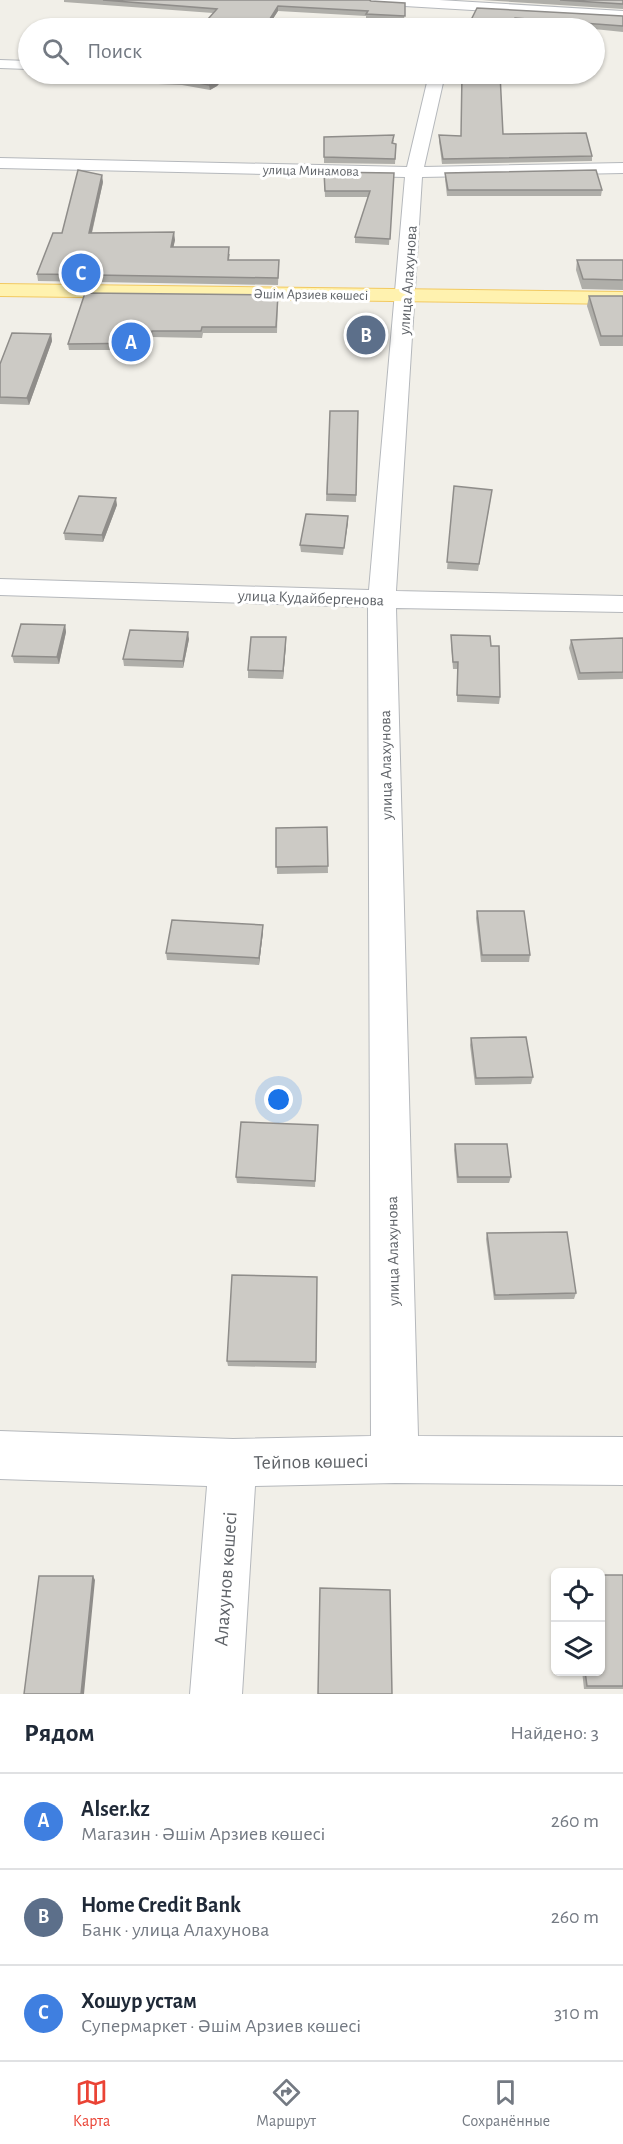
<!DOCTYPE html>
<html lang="ru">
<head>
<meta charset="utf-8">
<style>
  :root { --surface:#fff; --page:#f6f6f7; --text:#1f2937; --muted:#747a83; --line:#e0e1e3; --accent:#ea4335 }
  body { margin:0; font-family:"Alegreya Sans",sans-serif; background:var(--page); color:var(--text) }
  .controls { position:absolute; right:18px; bottom:18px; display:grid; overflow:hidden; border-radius:9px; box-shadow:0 2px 4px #0004 }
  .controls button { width:54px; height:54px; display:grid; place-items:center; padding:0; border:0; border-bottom:2px solid var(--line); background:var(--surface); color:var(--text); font:30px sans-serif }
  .you { position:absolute; left:279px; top:1100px; width:21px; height:21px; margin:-15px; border:4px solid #fff; border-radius:50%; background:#1a73e8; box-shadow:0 0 0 9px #1a73e833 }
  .badge { display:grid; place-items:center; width:39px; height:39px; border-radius:50%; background:var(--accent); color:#fff; font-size:20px; font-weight:700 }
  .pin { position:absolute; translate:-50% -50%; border:3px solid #fff; box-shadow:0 2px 6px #0006 }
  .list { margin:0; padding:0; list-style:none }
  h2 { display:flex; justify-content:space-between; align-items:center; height:78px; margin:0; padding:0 24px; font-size:26px }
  h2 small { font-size:20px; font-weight:400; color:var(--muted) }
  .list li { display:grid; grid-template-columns:39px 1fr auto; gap:18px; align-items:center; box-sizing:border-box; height:96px; padding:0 24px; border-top:2px solid var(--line) }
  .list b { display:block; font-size:22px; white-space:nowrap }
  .list p { margin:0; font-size:20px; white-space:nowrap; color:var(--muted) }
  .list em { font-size:20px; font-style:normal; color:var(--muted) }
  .icon { flex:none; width:33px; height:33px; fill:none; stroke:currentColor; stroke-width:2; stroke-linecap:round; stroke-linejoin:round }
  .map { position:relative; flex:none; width:623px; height:1694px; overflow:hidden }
  .search { position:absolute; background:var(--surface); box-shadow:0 2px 4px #0004; left:18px; right:18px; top:18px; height:66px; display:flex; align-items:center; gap:15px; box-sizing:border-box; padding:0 21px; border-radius:33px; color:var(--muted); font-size:22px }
  .sheet { height:366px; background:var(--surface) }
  nav { display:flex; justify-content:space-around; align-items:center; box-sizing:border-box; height:84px; border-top:2px solid var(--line); background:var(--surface); font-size:16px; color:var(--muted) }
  nav a { display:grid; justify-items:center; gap:3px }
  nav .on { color:var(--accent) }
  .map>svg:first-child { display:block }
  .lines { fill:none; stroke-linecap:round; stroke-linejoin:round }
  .minor-casing { stroke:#b5b8bc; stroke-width:2 }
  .major-casing { stroke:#f2c960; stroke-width:2 }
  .minor { fill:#fff; fill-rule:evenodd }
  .major { fill:#fff2af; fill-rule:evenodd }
  .wall { fill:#afaea9 }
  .shaded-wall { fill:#8f8d8a }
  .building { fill:#cccac5; stroke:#8f8d8a; stroke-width:1.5 }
  .labels { text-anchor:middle; stroke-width:6; stroke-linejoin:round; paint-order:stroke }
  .far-street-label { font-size:14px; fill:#5f6368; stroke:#fff }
  .street-label { font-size:16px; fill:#5f6368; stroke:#fff }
  .near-street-label { font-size:20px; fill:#5f6368; stroke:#fff }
</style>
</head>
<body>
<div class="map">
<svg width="623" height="1694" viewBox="0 0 623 1694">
  <rect width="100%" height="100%" fill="#f1efe8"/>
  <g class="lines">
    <g class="minor-casing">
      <path id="minor" d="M 364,0 L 439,0 L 623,11 L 623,19 L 371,4 Z
        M 0,60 L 28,61 L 28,69 L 0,68 Z
        M 429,74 L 445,74 L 424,167 L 623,163 L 623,173 L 422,177 L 396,591 L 623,596 L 623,612 L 396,608 L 418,1436 L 623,1437 L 623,1485 L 395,1483 L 255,1486 L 242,1694 L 190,1694 L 207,1486 L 0,1479 L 0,1431 L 233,1439 L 371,1436 L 368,607 L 0,595 L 0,579 L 369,590 L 405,177 L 0,168 L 0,158 L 407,167 Z"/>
    </g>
    <g class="major-casing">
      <path id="major" d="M 0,284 L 623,292 L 623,304 L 0,296 Z"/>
    </g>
    <use href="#minor" class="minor"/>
    <use href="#major" class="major"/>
  </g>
  <path class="wall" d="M 57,0 L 369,0 L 371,1 L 405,3 L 404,22 L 366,19 L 366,16 L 278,11 L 267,28 L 200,28 L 213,13 L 64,2 L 64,0 Z
    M 482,0 L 623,0 L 623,9 Z
    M 477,8 L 623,16 L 623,32 L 594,29 L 594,28 L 514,23 L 513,28 L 467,28 Z
    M 162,74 L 228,74 L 217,86 L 210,90 L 182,85 L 158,84 L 157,79 Z
    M 500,76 L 503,134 L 592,156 L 592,161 L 442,164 L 439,141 L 439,135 L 461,136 Z
    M 324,137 L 394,140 L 393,143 L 396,144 L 395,164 L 324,163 Z
    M 324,172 L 394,173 L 389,245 L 355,243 L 355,237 L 368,197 L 325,197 Z
    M 445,173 L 602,190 L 601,196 L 447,196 L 445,179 Z
    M 103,182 L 92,233 L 175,240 L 173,247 L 230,254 L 229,260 L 279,260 L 278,285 L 38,281 L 37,274 Z
    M 577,260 L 623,260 L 623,290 L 582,289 L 576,270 Z
    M 278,295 L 277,333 L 203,333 L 202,338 L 152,337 L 151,350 L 69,350 L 68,344 Z
    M 589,296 L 623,296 L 623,346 L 600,346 L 587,306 Z
    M 51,334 L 52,341 L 29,405 L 0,404 L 0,364 Z
    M 330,411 L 358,411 L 356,502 L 326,501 Z
    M 454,486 L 491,497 L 478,571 L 447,569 Z
    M 117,505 L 103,542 L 65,540 L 64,533 Z
    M 348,516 L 343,555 L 301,552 L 300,545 Z
    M 65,625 L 66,632 L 59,664 L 14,663 L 12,656 Z
    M 451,635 L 491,646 L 500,697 L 499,704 L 457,702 L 457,669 L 453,669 L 451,642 Z
    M 623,638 L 623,679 L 578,680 L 569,648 L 571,640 Z
    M 189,639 L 183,668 L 124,666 L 123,659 Z
    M 286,644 L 283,679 L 248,678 L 248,670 Z
    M 327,827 L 328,873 L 277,874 L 276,828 Z
    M 477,911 L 530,955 L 529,962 L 481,962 L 476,918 Z
    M 263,932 L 259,965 L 167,960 L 166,953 Z
    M 471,1038 L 533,1077 L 531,1084 L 475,1085 L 470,1045 Z
    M 318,1125 L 315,1187 L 237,1183 L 236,1177 Z
    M 455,1144 L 511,1177 L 509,1183 L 457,1183 L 454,1150 Z
    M 487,1233 L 576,1293 L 574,1299 L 494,1300 L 486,1239 Z
    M 317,1277 L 316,1368 L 228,1366 L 227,1361 Z
    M 623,1575 L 623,1689 L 584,1689 L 582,1671 L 600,1671 Z"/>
  <path class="shaded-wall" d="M 278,6 L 278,11 L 267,28 L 262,28 Z
    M 223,74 L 228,74 L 217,86 L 210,90 L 209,85 Z
    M 102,175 L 103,182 L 90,240 L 89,233 Z
    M 174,232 L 175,240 L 172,254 L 171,247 Z
    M 152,331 L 152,337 L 151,350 L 150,343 Z
    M 51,334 L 52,341 L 29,405 L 27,398 Z
    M 116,498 L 117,505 L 103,542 L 102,535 Z
    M 348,516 L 348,523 L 343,555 L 344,548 Z
    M 65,625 L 66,632 L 59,664 L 57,657 Z
    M 188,632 L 189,639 L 183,668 L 183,661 Z
    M 286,637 L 286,644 L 283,679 L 283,671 Z
    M 263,925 L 263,932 L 259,965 L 259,958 Z
    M 93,1576 L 95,1580 L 84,1694 L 81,1694 Z"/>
  <path class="building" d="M 103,0 L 369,0 L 371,1 L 405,3 L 405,16 L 366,14 L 368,11 L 278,6 L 268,22 L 262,28 L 200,28 L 217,9 Z
    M 560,0 L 623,0 L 623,4 Z
    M 477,8 L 623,16 L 623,26 L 515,18 L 512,28 L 467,28 Z
    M 162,74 L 223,74 L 217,80 L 209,85 L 182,80 L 157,79 Z
    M 462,74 L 500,74 L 503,134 L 586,133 L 592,156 L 443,159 L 439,135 L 461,136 Z
    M 394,135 L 392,143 L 396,144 L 395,159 L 324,157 L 324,137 Z
    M 78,170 L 102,175 L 89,233 L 174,232 L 171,247 L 229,247 L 228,260 L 279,260 L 278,278 L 37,274 L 53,233 L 62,233 Z
    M 596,170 L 602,190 L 448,190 L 445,173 Z
    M 324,172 L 394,173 L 390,239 L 355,237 L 370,191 L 325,191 Z
    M 577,260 L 623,260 L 623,280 L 583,279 Z
    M 85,293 L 278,295 L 276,327 L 202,327 L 201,331 L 152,331 L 150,343 L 68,344 Z
    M 589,296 L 623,296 L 623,336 L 601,336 Z
    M 12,333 L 51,334 L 27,398 L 0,397 L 0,364 Z
    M 330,411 L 358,411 L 356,495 L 327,494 Z
    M 454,486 L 492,490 L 479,564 L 447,562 Z
    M 79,496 L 116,498 L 102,535 L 64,533 Z
    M 306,514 L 348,516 L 344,548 L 300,545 Z
    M 21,624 L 65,625 L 57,657 L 12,656 Z
    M 130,630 L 188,632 L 183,661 L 123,659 Z
    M 451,635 L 490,636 L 491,646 L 499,646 L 500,697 L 457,695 L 458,662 L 453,662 Z
    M 251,637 L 286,637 L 283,671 L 248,670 Z
    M 623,638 L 623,672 L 580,673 L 571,640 Z
    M 327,827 L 328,866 L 276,867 L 276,828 Z
    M 477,911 L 524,911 L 530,955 L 482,955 Z
    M 172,920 L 263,925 L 259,958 L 166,953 Z
    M 526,1037 L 533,1077 L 476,1078 L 471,1038 Z
    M 241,1122 L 318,1125 L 315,1181 L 236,1177 Z
    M 455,1144 L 507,1144 L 511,1177 L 458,1177 Z
    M 567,1232 L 576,1293 L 495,1295 L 487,1233 Z
    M 232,1275 L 317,1277 L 316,1362 L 227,1361 Z
    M 600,1575 L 623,1575 L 623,1686 L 587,1686 L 585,1671 L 600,1671 Z
    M 39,1576 L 93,1576 L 81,1694 L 24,1694 Z
    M 320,1588 L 390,1590 L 392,1694 L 318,1694 Z"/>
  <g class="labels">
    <g class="far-street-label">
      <text transform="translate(311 170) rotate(1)" y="5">улица Минамова</text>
      <text transform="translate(311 294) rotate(1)" y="5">Әшім Арзиев көшесі</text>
    </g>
    <g class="street-label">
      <text transform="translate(407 280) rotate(-86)" y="6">улица Алахунова</text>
      <text transform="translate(311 597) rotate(2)" y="6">улица Кудайбергенова</text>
      <text transform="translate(385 765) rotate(-91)" y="6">улица Алахунова</text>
      <text transform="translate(392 1251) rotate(-91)" y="6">улица Алахунова</text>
    </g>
    <g class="near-street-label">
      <text transform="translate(311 1461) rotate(-1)" y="7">Тейпов көшесі</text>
      <text transform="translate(225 1579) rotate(-86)" y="7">Алахунов көшесі</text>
    </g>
  </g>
</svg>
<div class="controls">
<button><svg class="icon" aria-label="locate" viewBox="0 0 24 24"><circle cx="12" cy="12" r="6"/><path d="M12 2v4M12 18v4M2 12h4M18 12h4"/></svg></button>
<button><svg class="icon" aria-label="layers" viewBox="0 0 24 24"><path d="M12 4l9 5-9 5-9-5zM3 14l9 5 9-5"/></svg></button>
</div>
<div class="you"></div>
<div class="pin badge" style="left:131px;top:342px;background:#3f7fe0">A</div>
<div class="pin badge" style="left:366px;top:335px;background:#5c6f8a">B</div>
<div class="pin badge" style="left:81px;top:273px;background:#3f7fe0">C</div>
<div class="search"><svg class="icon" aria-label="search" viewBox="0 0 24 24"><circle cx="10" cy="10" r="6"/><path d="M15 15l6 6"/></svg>Поиск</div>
</div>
<section class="sheet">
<h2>Рядом<small>Найдено: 3</small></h2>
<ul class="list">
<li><span class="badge" style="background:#3f7fe0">A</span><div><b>Alser.kz</b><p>Магазин · Әшім Арзиев көшесі</p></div><em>260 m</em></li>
<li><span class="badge" style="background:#5c6f8a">B</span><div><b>Home Credit Bank</b><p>Банк · улица Алахунова</p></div><em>260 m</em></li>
<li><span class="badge" style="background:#3f7fe0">C</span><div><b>Хошур устам</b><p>Супермаркет · Әшім Арзиев көшесі</p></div><em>310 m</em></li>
</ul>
</section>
<nav>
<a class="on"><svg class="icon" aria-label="map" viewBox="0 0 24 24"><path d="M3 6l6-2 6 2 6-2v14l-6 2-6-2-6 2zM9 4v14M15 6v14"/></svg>Карта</a>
<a><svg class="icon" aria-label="directions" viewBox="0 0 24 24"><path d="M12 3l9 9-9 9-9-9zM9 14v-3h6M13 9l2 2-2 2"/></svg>Маршрут</a>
<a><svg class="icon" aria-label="saved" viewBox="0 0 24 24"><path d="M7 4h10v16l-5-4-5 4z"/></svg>Сохранённые</a>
</nav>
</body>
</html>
